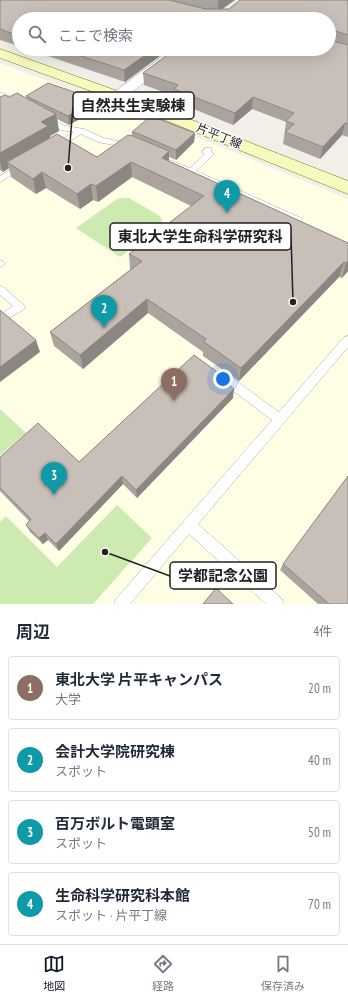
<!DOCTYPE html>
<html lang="ja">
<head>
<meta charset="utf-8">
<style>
  :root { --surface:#fff; --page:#f2f2f3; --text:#1f2937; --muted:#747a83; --line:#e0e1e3; --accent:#111827 }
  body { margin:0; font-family:"PT Sans Narrow","Noto Sans JP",sans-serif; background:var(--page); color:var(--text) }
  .you { position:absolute; left:223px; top:379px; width:14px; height:14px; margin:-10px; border:3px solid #fff; border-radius:50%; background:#1a73e8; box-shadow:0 0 0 6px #1a73e833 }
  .badge { display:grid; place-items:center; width:26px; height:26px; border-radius:50%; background:var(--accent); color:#fff; font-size:13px; font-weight:700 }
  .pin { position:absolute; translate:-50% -33px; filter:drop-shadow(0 1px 2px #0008) }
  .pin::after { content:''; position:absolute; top:21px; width:14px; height:12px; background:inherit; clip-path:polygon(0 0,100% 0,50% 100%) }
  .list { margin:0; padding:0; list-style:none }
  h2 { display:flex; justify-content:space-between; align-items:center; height:52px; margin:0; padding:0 16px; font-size:17px }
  h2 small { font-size:13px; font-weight:400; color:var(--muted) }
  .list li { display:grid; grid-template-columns:26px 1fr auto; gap:12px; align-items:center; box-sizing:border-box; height:64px; margin:0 8px 8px; padding:0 8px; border:1px solid var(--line); border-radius:4px }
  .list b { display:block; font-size:15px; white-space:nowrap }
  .list p { margin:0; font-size:13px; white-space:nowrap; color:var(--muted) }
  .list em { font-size:13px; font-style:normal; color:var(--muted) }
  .icon { flex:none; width:22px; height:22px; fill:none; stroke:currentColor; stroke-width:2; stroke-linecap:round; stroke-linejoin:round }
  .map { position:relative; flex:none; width:348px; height:604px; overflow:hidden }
  .search { position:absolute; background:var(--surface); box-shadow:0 4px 16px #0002; left:12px; right:12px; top:12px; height:44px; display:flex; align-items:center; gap:10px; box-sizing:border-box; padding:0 14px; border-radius:22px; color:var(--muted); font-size:15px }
  .sheet { height:340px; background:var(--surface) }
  nav { display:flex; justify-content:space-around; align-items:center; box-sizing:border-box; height:56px; border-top:1px solid var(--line); background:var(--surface); font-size:11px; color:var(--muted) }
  nav a { display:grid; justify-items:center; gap:2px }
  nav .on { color:var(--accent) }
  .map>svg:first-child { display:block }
  .education { fill:#ffffe5 }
  .grass { fill:#cdebb0 }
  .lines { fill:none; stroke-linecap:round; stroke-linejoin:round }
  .lane-casing { stroke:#a9a9a9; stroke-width:1 }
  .street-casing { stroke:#a9a9a9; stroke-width:1 }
  .secondary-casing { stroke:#707d05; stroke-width:1 }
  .lane { fill:#fff; fill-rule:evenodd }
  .street { fill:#fff; fill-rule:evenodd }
  .secondary { fill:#f7fabf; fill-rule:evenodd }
  .wall { fill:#aba49e }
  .shaded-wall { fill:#8b8681 }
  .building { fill:#c7bfb8; stroke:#8b8681 }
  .labels { text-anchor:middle; stroke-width:3; stroke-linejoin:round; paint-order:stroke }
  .far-street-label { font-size:12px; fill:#222; stroke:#fff }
  .leader { fill:none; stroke:#222; stroke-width:1.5 }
  .callout-dot { fill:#222; stroke:#fff; stroke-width:1.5 }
  .callout { fill:#fff; stroke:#222; stroke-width:1.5 }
  .callout-label { font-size:15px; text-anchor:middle; font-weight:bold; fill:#222 }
</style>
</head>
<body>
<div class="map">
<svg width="348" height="604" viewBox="0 0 348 604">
  <rect width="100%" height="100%" fill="#f2efe9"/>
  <path class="education" d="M 0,63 L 214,144 L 348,199 L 348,604 L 0,604 Z"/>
  <path class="grass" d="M 122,198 L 129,198 L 160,216 L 162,221 L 161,226 L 120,257 L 76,228 L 117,199 Z
    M 0,409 L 26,433 L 0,455 Z
    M 117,505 L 152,538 L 93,604 L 0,604 L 0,522 L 6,516 L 57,567 Z"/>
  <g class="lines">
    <g class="lane-casing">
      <path id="lane" d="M 0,92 L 18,100 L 19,102 L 15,104 L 0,97 Z
        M 43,117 L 49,117 L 65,126 L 84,129 L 103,138 L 132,144 L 133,146 L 129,148 L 98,142 L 81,134 L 59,148 L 53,148 L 53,144 L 74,132 L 60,130 L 43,121 Z
        M 205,148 L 211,148 L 211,151 L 214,154 L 196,171 L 301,218 L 302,220 L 301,222 L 295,222 L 166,162 L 170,160 L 190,168 L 205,154 L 202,152 Z
        M 18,165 L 24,165 L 25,167 L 0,182 L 0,176 Z
        M 0,260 L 3,261 L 5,264 L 0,267 Z
        M 0,286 L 3,287 L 25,306 L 24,309 L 0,324 L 0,315 L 13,306 L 0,295 Z
        M 348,336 L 348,347 L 198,524 L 282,599 L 284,604 L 266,604 L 189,534 L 130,604 L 114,604 L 116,599 L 272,420 L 216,378 L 214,375 L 216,372 L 220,370 L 224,372 L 279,412 L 344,337 Z"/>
    </g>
    <g class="street-casing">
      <path id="street" d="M 172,49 L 188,49 L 123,99 L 118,100 L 113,99 L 111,96 L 113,93 Z"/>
    </g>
    <g class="secondary-casing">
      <path id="secondary" d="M 0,49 L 123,93 L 348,181 L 348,194 L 113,99 L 0,58 Z"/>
    </g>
    <use href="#lane" class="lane"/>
    <use href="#street" class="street"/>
    <use href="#secondary" class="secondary"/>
  </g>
  <path class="wall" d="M 0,0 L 235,0 L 222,9 L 229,9 L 348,0 L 348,137 L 342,135 L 320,159 L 283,144 L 286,122 L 252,109 L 233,125 L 174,101 L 174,96 L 144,85 L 143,73 L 329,49 L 19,19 L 19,46 L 0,40 Z
    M 27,49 L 169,49 L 125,82 Z
    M 77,93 L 77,98 L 91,103 L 92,112 L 69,125 L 57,119 L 59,131 L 50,136 L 50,138 L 97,157 L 132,135 L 132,132 L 195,133 L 194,142 L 176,160 L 169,157 L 169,161 L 348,243 L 348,271 L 342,278 L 339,277 L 239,381 L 203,356 L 203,352 L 148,313 L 83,369 L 54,346 L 50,332 L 131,269 L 130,269 L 129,254 L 191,206 L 132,177 L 98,202 L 93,200 L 80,209 L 46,188 L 36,194 L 11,177 L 9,168 L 3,172 L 0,170 L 0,97 L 27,98 L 26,96 Z
    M 231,382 L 231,386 L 233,398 L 137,498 L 123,484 L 59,551 L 48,540 L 43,544 L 30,532 L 26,525 L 29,521 L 0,491 L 0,457 L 79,462 Z
    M 283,564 L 348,604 L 318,604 L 280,570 Z"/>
  <path class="shaded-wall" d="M 220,0 L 235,0 L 218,12 L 218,1 Z
    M 332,30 L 329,42 L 329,36 L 330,32 Z
    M 154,49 L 169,49 L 125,82 L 124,70 Z
    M 77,93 L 78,102 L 73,96 Z
    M 253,97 L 252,109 L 233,125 L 235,113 Z
    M 91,103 L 92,112 L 69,125 L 68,116 Z
    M 56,114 L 59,131 L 50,136 L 51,144 L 7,162 L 9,168 L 3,172 L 0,162 L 0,153 L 41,122 Z
    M 345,123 L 342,135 L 320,159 L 323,147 Z
    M 195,133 L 194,142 L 176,160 L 176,150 Z
    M 169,151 L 169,166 L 162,158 Z
    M 131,162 L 132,177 L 98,202 L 96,186 Z
    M 42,172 L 46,188 L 36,194 L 33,179 Z
    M 91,184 L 93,200 L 80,209 L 77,194 Z
    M 348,261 L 348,271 L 342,278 L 346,263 Z
    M 344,262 L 339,277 L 239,381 L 241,368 Z
    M 147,299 L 148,313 L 83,369 L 80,355 Z
    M 36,340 L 40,352 L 0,382 L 0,367 Z
    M 234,389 L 233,398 L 137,498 L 136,490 Z
    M 122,476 L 123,484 L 59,551 L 56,544 Z
    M 45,533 L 48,540 L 43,544 L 39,538 Z"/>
  <path class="building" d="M 0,0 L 169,0 L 206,9 L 229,9 L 240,0 L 348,0 L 348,35 L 332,30 L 330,32 L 330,36 L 329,36 L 329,19 L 19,19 L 19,36 L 0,29 Z
    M 329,40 L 348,45 L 348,124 L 345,123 L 323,147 L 285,132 L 294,124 L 286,121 L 294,113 L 253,97 L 235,113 L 174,89 L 178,85 L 143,73 L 175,49 L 329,49 Z
    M 60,49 L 154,49 L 124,70 Z
    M 48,83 L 77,93 L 73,96 L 91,103 L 68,116 L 26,96 Z
    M 17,93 L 56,114 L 41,122 L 48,126 L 0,153 L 0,97 L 5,95 L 9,97 Z
    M 151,116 L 195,133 L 176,150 L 139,134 L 132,132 Z
    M 57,134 L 97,157 L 128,135 L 133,136 L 169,151 L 162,158 L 348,243 L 348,261 L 346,263 L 344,262 L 241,368 L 204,342 L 206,339 L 147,299 L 80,355 L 50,332 L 142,261 L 129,254 L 204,196 L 131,162 L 96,186 L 91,184 L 77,194 L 42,172 L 33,179 L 7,162 Z
    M 0,310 L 36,340 L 0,367 Z
    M 194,355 L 231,382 L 229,385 L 234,389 L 136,490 L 122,476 L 56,544 L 45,533 L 39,538 L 26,525 L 31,519 L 0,488 L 0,457 L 38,423 L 79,462 Z
    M 348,476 L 348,604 L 329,604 L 283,564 Z
    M 216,588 L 233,604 L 203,604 Z"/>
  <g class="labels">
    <g class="far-street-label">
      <text transform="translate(219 136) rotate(22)" y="4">片平丁線</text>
    </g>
  </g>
  <path class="leader" d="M68 168L73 106M293 302L291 236M105 552L170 576"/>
  <g class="callout-dot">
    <circle cx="68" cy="168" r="4"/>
    <circle cx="293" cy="302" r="4"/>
    <circle cx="105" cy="552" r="4"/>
  </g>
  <g class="callout">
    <rect x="73" y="92" width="121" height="27" rx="4"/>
    <rect x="110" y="223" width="181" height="27" rx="4"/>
    <rect x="170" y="562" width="106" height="27" rx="4"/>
  </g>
  <g class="callout-label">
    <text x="133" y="111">自然共生実験棟</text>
    <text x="200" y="242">東北大学生命科学研究科</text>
    <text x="223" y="581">学都記念公園</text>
  </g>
</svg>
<div class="you"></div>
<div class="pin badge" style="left:174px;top:401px;background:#8d6e63">1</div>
<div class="pin badge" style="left:104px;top:328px;background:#0f9aa8">2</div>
<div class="pin badge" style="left:54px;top:495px;background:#0f9aa8">3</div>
<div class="pin badge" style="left:227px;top:213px;background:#0f9aa8">4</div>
<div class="search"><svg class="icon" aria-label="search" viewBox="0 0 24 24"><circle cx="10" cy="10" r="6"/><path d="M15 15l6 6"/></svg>ここで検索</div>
</div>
<section class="sheet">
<h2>周辺<small>4件</small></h2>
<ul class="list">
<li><span class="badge" style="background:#8d6e63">1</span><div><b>東北大学 片平キャンパス</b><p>大学</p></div><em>20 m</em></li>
<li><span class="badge" style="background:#0f9aa8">2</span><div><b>会計大学院研究棟</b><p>スポット</p></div><em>40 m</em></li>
<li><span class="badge" style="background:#0f9aa8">3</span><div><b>百万ボルト電顕室</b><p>スポット</p></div><em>50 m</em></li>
<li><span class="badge" style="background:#0f9aa8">4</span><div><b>生命科学研究科本館</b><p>スポット · 片平丁線</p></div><em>70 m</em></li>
</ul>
</section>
<nav>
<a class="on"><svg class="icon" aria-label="map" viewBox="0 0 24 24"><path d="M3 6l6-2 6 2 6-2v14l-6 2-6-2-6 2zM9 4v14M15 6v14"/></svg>地図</a>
<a><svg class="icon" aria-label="directions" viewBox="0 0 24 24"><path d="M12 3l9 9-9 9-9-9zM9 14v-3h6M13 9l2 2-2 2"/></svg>経路</a>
<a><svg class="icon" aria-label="saved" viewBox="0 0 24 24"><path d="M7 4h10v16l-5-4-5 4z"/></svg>保存済み</a>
</nav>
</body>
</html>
